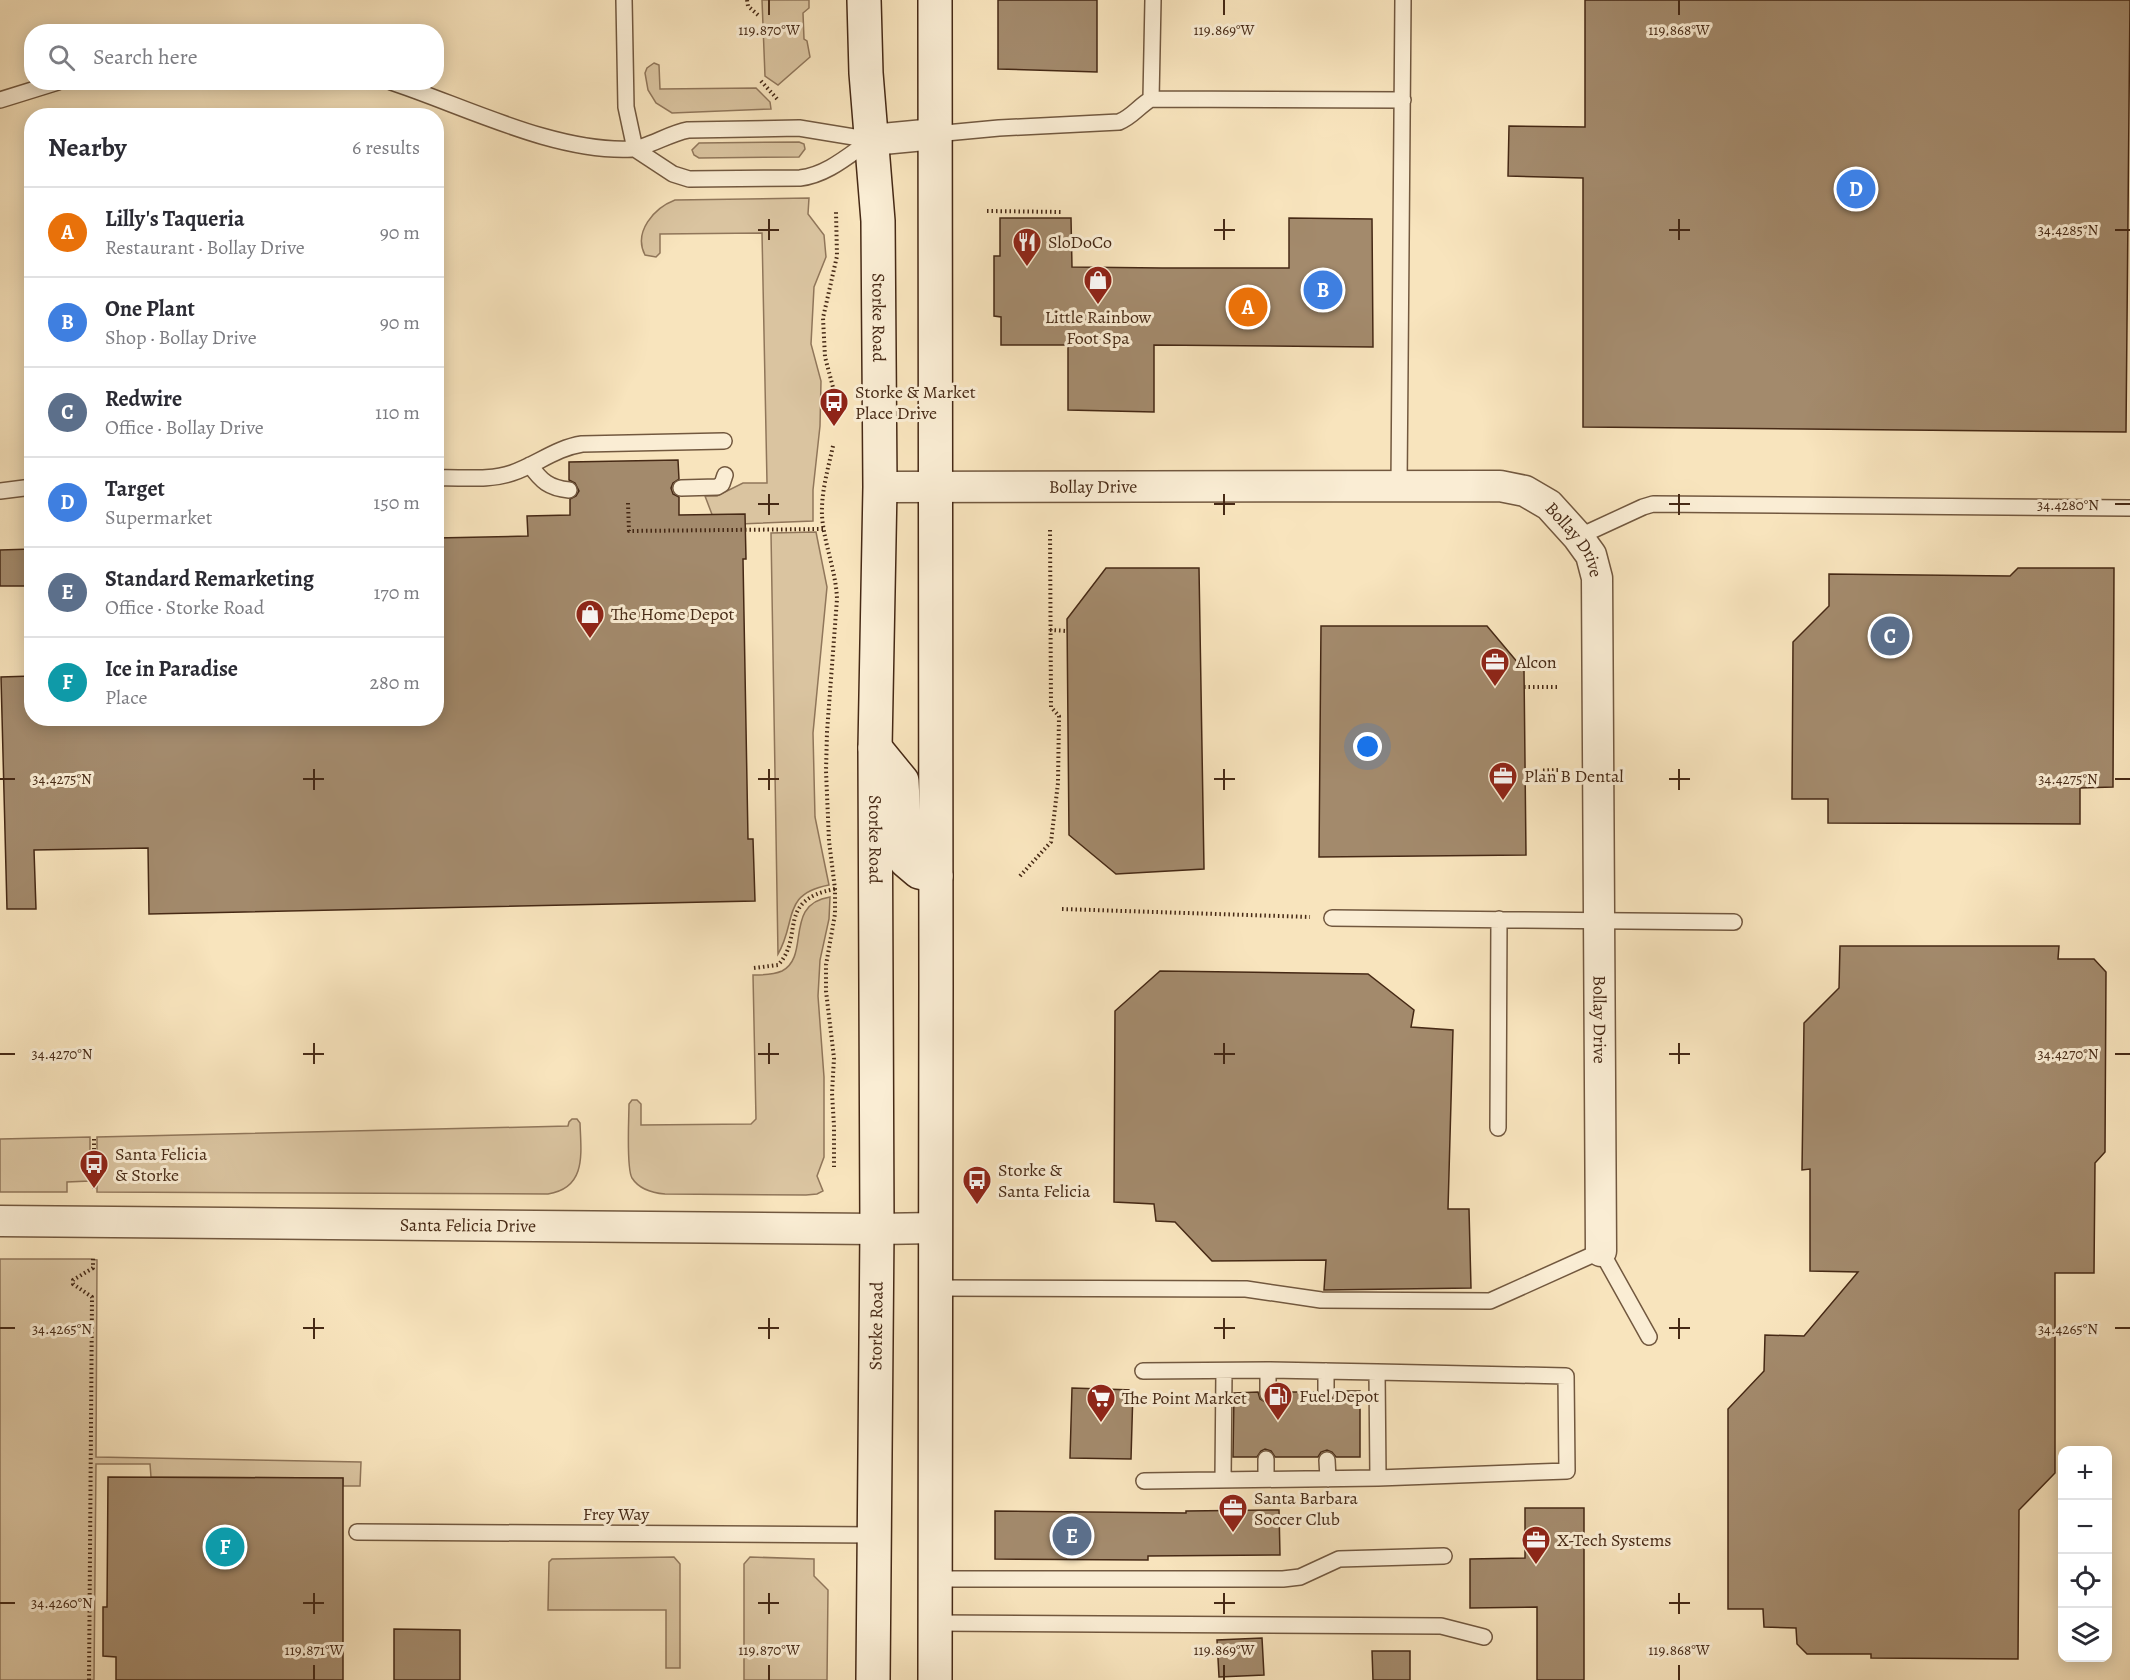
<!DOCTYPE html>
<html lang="en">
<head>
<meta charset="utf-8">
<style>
  :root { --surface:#fff; --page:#f2f2f3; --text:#2b2b33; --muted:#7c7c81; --line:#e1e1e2; --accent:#111827 }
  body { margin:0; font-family:Alegreya,serif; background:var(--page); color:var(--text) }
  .controls { position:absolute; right:18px; bottom:18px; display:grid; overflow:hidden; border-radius:12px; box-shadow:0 3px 15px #0003 }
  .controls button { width:54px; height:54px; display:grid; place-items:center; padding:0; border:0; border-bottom:2px solid var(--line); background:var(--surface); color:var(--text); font:30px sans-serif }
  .you { position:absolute; left:1368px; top:747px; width:21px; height:21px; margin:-15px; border:4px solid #fff; border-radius:50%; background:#1a73e8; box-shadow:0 0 0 9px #1a73e833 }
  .badge { display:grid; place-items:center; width:39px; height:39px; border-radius:50%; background:var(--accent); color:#fff; font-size:20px; font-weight:700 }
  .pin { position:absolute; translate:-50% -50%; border:3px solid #fff; box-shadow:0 2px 6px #0006 }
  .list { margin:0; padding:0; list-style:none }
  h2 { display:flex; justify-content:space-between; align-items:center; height:78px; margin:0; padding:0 24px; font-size:26px }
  h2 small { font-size:20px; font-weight:400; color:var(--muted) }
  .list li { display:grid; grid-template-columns:39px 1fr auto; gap:18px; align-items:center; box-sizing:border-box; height:90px; padding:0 24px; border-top:2px solid var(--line) }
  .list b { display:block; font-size:22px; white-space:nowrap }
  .list p { margin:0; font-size:20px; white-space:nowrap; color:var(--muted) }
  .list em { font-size:20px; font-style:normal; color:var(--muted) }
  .icon { flex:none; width:33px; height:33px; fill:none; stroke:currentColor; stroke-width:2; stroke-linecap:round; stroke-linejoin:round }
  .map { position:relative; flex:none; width:2130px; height:1680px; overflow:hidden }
  .search { position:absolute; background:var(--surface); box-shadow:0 3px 15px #0003; left:24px; top:24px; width:420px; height:66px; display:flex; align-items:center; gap:15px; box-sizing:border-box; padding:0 21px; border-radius:24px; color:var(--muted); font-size:22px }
  .panel { position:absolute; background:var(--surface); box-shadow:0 3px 15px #0003; left:24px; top:108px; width:420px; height:618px; border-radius:24px }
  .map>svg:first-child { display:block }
  .green { fill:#dac4a0; stroke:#90765a; stroke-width:1.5 }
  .building { fill:#a38a6c; stroke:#462915; stroke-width:1.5 }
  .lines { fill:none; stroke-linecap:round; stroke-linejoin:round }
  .service-casing { stroke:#72583f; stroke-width:18 }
  .minor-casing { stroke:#72583f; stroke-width:33 }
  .secondary-casing { stroke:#462915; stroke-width:36 }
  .path { stroke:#462915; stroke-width:4; stroke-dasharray:1.5 3; stroke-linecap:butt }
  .service { stroke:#faedd4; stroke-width:15 }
  .minor { stroke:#faedd4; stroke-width:30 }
  .secondary { stroke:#faedd4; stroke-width:33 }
  .ticks { fill:none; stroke:#462915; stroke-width:2 }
  .labels { text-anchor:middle; stroke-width:6; stroke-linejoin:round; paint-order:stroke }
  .poi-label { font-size:18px; fill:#462915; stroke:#faedd4; text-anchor:start }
  .street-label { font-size:18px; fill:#462915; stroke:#faedd4 }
  .ticks-label { font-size:15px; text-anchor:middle; fill:#462915; stroke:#faedd4; stroke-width:6; stroke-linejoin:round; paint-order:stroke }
</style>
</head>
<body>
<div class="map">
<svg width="2130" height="1680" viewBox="0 0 2130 1680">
  <rect width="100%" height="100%" fill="#f8e4bd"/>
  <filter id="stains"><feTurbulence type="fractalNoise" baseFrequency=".00333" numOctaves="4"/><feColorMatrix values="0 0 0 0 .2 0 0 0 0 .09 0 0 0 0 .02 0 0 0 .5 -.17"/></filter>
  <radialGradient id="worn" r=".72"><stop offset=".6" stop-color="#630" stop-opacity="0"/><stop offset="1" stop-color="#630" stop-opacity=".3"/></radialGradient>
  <path class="green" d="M 762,0 L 809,0 L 809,8 L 803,13 L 804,39 L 807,41 L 810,57 L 778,85 L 765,76 Z
    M 654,63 L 659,65 L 660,89 L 756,88 L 770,102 L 771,109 L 672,113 L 656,103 L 648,90 L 645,73 L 647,68 Z
    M 799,142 L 804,144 L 805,149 L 799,157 L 699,158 L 694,155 L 692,150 L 699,143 Z
    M 809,198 L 808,214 L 824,235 L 826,257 L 814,287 L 811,344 L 821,381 L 820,426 L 813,490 L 813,521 L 716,525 L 705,496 L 717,496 L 743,483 L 767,483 L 762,233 L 660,234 L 660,253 L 656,257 L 645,255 C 633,232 654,208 675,200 Z
    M 816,532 L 827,587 L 813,733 L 815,817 L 829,885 C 781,894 797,922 778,954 L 771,533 Z
    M 830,897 L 829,919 L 820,960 L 818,996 L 824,1077 L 824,1157 L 817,1176 L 823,1191 L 817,1194 L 806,1195 L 665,1194 C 653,1193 639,1189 632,1178 C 626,1168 629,1118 629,1104 L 632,1100 L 637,1100 L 641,1104 L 641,1125 L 751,1124 L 756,1119 L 753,975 C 762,975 773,975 782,971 C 811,956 783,904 830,897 Z
    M 572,1119 L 577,1119 L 580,1123 C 581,1153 587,1188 548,1194 L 97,1192 L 97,1137 L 568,1126 L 569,1122 Z
    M 90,1137 L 90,1181 L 67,1182 L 67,1192 L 0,1192 L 0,1139 Z
    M 0,1259 L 90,1259 L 97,1260 L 96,1457 L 361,1462 L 360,1486 L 343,1486 L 343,1478 L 151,1477 L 150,1464 L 96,1464 L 94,1680 L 0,1680 Z
    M 674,1557 L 680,1564 L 680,1668 L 666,1668 L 666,1610 L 548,1610 L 549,1562 L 552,1559 Z
    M 750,1557 L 814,1559 L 814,1576 L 828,1590 L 827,1680 L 744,1680 L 744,1564 Z"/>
  <path class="building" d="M 998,0 L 1097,0 L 1097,72 L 998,69 Z
    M 1585,0 L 2130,0 L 2126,432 L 1583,427 L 1583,178 L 1508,176 L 1509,126 L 1585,127 Z
    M 1000,218 L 1071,218 L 1072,267 L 1162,268 L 1289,268 L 1289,218 L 1372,219 L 1373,347 L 1154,345 L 1154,412 L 1068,410 L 1068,345 L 1001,345 L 1001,317 L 994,316 L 994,256 L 1000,256 Z
    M 678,460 L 679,479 L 673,483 L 671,488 L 673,494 L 679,497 L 679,515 L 745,514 L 746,559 L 743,559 L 748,839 L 753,839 L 755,901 L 149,914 L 148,848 L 34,850 L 36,909 L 7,909 L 1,677 L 32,676 L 32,718 L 436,718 L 436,538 L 528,536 L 527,516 L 570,515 L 570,499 L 576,496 L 579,491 L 575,483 L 569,480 L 569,462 Z
    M 32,549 L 32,586 L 0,586 L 0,550 Z
    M 1106,568 L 1199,568 L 1204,869 L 1116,874 L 1069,835 L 1067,619 Z
    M 2018,568 L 2114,568 L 2113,787 L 2080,788 L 2080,824 L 1828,823 L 1828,799 L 1792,799 L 1793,642 L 1829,606 L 1829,574 L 2010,576 Z
    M 1321,626 L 1487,626 L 1524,670 L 1526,855 L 1319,857 Z
    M 1840,946 L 2059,946 L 2058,959 L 2094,959 L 2106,972 L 2105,1152 L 2095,1163 L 2094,1273 L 2055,1273 L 2055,1473 L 2019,1510 L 2018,1659 L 1871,1658 L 1871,1654 L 1807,1654 L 1797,1644 L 1796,1628 L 1764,1627 L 1763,1609 L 1728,1609 L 1728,1409 L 1764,1371 L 1765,1335 L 1804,1336 L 1858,1272 L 1810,1271 L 1810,1169 L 1802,1170 L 1804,1023 L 1839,988 Z
    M 1160,971 L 1368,974 L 1414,1010 L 1411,1027 L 1453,1030 L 1448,1209 L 1469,1209 L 1471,1288 L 1324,1290 L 1326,1260 L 1212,1261 L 1175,1222 L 1156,1221 L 1154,1204 L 1114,1202 L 1115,1011 Z
    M 1072,1388 L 1133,1390 L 1131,1459 L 1070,1458 Z
    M 1336,1391 L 1360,1391 L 1360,1457 L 1336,1457 L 1332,1452 L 1327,1450 L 1321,1452 L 1318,1457 L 1275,1457 L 1271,1451 L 1265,1449 L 1261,1451 L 1257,1457 L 1233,1457 L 1234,1393 L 1258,1392 L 1260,1399 L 1269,1404 L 1276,1399 L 1278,1392 L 1316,1392 L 1318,1398 L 1327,1403 L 1334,1398 Z
    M 108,1477 L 343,1478 L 343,1680 L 116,1680 L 116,1657 L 103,1656 L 103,1607 L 107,1607 Z
    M 1525,1508 L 1584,1508 L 1584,1680 L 1537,1680 L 1537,1607 L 1470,1608 L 1470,1559 L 1525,1558 Z
    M 1279,1510 L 1280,1555 L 1148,1556 L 1148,1560 L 995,1559 L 995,1511 L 1186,1513 L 1186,1511 Z
    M 394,1629 L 460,1630 L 460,1680 L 394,1680 Z
    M 1262,1638 L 1264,1675 L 1219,1677 L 1217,1640 Z
    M 1372,1651 L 1410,1651 L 1410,1680 L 1373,1680 Z"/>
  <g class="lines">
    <g class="service-casing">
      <path id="service" d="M 624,0 L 626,107 L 635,149
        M 391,82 C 464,106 555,153 632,149 C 647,148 670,133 688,130 L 799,128 L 872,140
        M 1151,99 L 1153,0
        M 0,100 L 58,82
        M 935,134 L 999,128 L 1119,122 C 1132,117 1139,106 1151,99 L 1403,100
        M 635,149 L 673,174 L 689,179 L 800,178 C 827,175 849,155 871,140
        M 530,465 C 541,481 549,488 569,490
        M 436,478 C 461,477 489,481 512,473 C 536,465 556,448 582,444 L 724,441
        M 1399,486 L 1403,0
        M 681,488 L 717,487 L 722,484 L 725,475
        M 0,491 L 32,487
        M 1578,537 L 1643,507 L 1653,504 L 2130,508
        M 1332,918 L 1734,922
        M 1498,1128 L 1499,919
        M 936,1288 L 1246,1289 L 1321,1300 L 1490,1301 L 1601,1251 L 1649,1337
        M 1268,1370 L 1268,1394
        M 1143,1371 L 1268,1370 L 1377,1372 L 1378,1478 L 1144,1481
        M 1326,1371 L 1326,1393
        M 1377,1372 L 1566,1376 L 1567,1471 L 1378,1478
        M 1266,1459 L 1266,1479
        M 1327,1460 L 1328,1479
        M 1223,1479 L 1224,1371
        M 357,1532 L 875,1535
        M 935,1579 L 1283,1579 L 1300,1577 L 1339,1559 L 1444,1556
        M 935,1623 L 1441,1626 L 1484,1637"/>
    </g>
    <g class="minor-casing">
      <g id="minor">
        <path d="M 872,140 L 935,134"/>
        <path id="s1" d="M 880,487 L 1500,486 L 1525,491 L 1549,505 L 1578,537 L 1591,555 L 1597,578 L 1601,1251"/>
        <path id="s2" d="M 0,1221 L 877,1229 L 936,1228"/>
      </g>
    </g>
    <g class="secondary-casing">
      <g id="secondary">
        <path id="s3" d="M 864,0 L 866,73 L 878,221 L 880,487 L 875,748 L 877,1229 L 873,1680"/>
        <path d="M 935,0 L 936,985 L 935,1680"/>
        <path d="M 875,748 L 902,781 L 906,861 L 919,872 L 936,876"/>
      </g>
    </g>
    <path class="path" d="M 747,0 L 748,6 L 758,15
      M 761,81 L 778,100
      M 987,211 L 1063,212
      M 834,391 L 825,357 L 823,318 L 837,256 L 836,212
      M 833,446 C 828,469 821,492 822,516 C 824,544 836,571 837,599 L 827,732 L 826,771 L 829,841 L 835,889 L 835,914 L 826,965 L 826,991 L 834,1058 L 832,1093 L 834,1126 L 834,1167
      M 628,503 L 629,531 L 824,529
      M 1050,630 L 1067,631
      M 1524,687 L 1560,687
      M 1525,771 L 1560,770
      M 1020,876 L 1051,842 L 1058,783 L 1059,716 L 1051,707 L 1050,528
      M 1062,909 L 1310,917
      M 754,968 L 778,965 C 805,937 775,900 835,889
      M 94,1139 L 94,1189
      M 89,1680 L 92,1297 L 73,1284 L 73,1280 L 93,1268 L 93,1257"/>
    <use href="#service" class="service"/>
    <use href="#minor" class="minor"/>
    <use href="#secondary" class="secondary"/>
  </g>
  <path class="ticks" d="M 769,0 L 769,15M 1224,0 L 1224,15M 1679,0 L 1679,15M 769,219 L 769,240M 1224,219 L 1224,240M 1679,219 L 1679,240M 758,230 L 779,230M 1214,230 L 1235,230M 1669,230 L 1690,230M 2115,230 L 2130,230M 769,494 L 769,515M 1224,494 L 1224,515M 1679,494 L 1679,515M 758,504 L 779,504M 1214,504 L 1235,504M 1669,504 L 1690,504M 2115,504 L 2130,504M 314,769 L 314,790M 769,769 L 769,790M 1224,769 L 1224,790M 1679,769 L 1679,790M 0,779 L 15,779M 303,779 L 324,779M 758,779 L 779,779M 1214,779 L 1235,779M 1669,779 L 1690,779M 2115,779 L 2130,779M 314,1043 L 314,1064M 769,1043 L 769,1064M 1224,1043 L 1224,1064M 1679,1043 L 1679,1064M 0,1054 L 15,1054M 303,1054 L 324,1054M 758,1054 L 779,1054M 1214,1054 L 1235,1054M 1669,1054 L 1690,1054M 2115,1054 L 2130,1054M 314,1318 L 314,1339M 769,1318 L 769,1339M 1224,1318 L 1224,1339M 1679,1318 L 1679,1339M 0,1328 L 15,1328M 303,1328 L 324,1328M 758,1328 L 779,1328M 1214,1328 L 1235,1328M 1669,1328 L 1690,1328M 2115,1328 L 2130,1328M 314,1593 L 314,1614M 769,1593 L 769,1614M 1224,1593 L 1224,1614M 1679,1593 L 1679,1614M 0,1603 L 15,1603M 303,1603 L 324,1603M 758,1603 L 779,1603M 1214,1603 L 1235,1603M 1669,1603 L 1690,1603M 314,1665 L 314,1680M 769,1665 L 769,1680M 1224,1665 L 1224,1680M 1679,1665 L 1679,1680"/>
  <defs>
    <g id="restaurant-pin" transform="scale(1.5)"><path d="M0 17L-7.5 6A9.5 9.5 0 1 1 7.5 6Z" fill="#8f2418" stroke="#faedd4"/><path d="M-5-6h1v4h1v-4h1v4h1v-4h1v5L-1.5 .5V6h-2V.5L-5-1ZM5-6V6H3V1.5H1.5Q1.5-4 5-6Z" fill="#fff"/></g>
    <g id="shop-pin" transform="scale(1.5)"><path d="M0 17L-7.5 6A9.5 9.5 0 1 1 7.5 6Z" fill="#8f2418" stroke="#faedd4"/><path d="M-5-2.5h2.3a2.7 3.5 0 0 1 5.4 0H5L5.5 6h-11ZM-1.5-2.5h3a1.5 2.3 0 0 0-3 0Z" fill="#fff"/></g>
    <g id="bus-pin" transform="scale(1.5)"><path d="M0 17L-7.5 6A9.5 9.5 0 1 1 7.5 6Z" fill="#8f2418" stroke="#faedd4"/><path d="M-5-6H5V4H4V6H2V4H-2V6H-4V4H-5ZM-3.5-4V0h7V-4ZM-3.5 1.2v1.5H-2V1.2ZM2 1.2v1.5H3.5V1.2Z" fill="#fff"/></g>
    <g id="office-pin" transform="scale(1.5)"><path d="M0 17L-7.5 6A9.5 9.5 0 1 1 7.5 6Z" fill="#8f2418" stroke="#faedd4"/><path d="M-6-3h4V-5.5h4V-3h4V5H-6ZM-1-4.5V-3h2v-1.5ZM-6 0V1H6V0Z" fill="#fff"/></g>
    <g id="fuel-pin" transform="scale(1.5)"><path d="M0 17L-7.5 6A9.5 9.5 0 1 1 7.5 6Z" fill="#8f2418" stroke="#faedd4"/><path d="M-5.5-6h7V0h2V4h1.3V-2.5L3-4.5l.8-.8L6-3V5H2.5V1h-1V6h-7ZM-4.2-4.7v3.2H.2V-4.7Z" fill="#fff"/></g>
    <g id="supermarket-pin" transform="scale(1.5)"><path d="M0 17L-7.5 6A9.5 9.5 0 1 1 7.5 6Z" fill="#8f2418" stroke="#faedd4"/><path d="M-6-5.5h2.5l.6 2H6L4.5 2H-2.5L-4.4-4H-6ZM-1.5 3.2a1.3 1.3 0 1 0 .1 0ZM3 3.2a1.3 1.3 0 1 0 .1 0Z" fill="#fff"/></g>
  </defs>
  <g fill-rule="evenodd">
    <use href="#restaurant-pin" x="1027" y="242"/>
    <use href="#shop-pin" x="1098" y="280"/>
    <use href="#bus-pin" x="834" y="402"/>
    <use href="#shop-pin" x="590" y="614"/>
    <use href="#office-pin" x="1495" y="662"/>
    <use href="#office-pin" x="1503" y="776"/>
    <use href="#bus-pin" x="94" y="1164"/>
    <use href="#bus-pin" x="977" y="1180"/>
    <use href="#fuel-pin" x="1278" y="1396"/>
    <use href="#supermarket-pin" x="1101" y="1398"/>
    <use href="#office-pin" x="1233" y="1508"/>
    <use href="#office-pin" x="1536" y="1540"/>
  </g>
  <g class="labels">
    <g class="poi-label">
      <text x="1048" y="248">SloDoCo</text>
      <text x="1098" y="323" text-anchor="middle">Little Rainbow<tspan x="1098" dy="21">Foot Spa</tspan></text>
      <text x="855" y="398">Storke &amp; Market<tspan x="855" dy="21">Place Drive</tspan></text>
      <text x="611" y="620">The Home Depot</text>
      <text x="1516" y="668">Alcon</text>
      <text x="1524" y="782">Plan B Dental</text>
      <text x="115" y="1160">Santa Felicia<tspan x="115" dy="21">&amp; Storke</tspan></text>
      <text x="998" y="1176">Storke &amp;<tspan x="998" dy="21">Santa Felicia</tspan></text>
      <text x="1299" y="1402">Fuel Depot</text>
      <text x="1122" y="1404">The Point Market</text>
      <text x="1254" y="1504">Santa Barbara<tspan x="1254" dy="21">Soccer Club</tspan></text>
      <text x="1557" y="1546">X-Tech Systems</text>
    </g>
    <g class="street-label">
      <text dy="6" stroke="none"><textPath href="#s3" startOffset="318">Storke Road</textPath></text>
      <text dy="6" stroke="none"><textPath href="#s1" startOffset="213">Bollay Drive</textPath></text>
      <text dy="6" stroke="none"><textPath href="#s1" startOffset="717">Bollay Drive</textPath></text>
      <text dy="6" stroke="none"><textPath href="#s3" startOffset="840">Storke Road</textPath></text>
      <text dy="6" stroke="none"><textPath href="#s1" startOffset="1204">Bollay Drive</textPath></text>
      <text dy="6" stroke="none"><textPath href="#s2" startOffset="468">Santa Felicia Drive</textPath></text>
      <text transform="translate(876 1326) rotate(-89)" y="6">Storke Road</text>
      <text x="616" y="1520">Frey Way</text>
    </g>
  </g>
  <g class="ticks-label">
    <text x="769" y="35">119.870°W</text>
    <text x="1224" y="35">119.869°W</text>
    <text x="1679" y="35">119.868°W</text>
    <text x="2068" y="235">34.4285°N</text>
    <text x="2068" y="510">34.4280°N</text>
    <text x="62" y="784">34.4275°N</text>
    <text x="2068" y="784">34.4275°N</text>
    <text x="62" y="1059">34.4270°N</text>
    <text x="2068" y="1059">34.4270°N</text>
    <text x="62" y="1334">34.4265°N</text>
    <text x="2068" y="1334">34.4265°N</text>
    <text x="62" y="1608">34.4260°N</text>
    <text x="314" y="1655">119.871°W</text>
    <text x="769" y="1655">119.870°W</text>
    <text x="1224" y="1655">119.869°W</text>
    <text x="1679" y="1655">119.868°W</text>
  </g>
  <rect width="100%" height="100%" filter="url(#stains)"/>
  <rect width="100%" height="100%" fill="url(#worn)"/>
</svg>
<div class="controls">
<button>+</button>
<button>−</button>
<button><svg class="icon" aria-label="locate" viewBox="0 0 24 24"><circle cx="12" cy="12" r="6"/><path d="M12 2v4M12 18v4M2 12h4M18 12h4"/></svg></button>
<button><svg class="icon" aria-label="layers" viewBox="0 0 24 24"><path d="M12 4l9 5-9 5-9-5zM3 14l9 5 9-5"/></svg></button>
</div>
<div class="you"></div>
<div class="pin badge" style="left:1248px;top:307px;background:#e8710a">A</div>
<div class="pin badge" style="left:1323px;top:290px;background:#3f7fe0">B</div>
<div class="pin badge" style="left:1890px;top:636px;background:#5c6f8a">C</div>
<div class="pin badge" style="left:1856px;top:189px;background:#3f7fe0">D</div>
<div class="pin badge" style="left:1072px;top:1536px;background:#5c6f8a">E</div>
<div class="pin badge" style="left:225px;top:1547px;background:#0f9aa8">F</div>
<div class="search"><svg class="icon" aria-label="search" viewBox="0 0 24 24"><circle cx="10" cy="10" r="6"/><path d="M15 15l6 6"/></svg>Search here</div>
<section class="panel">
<h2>Nearby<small>6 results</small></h2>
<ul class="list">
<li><span class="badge" style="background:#e8710a">A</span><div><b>Lilly's Taqueria</b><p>Restaurant · Bollay Drive</p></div><em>90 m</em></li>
<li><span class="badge" style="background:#3f7fe0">B</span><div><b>One Plant</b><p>Shop · Bollay Drive</p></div><em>90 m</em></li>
<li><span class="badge" style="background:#5c6f8a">C</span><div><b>Redwire</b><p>Office · Bollay Drive</p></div><em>110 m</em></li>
<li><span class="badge" style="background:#3f7fe0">D</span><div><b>Target</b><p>Supermarket</p></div><em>150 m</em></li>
<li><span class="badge" style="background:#5c6f8a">E</span><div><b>Standard Remarketing</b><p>Office · Storke Road</p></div><em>170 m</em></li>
<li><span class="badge" style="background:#0f9aa8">F</span><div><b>Ice in Paradise</b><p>Place</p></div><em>280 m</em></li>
</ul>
</section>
</div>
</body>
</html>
